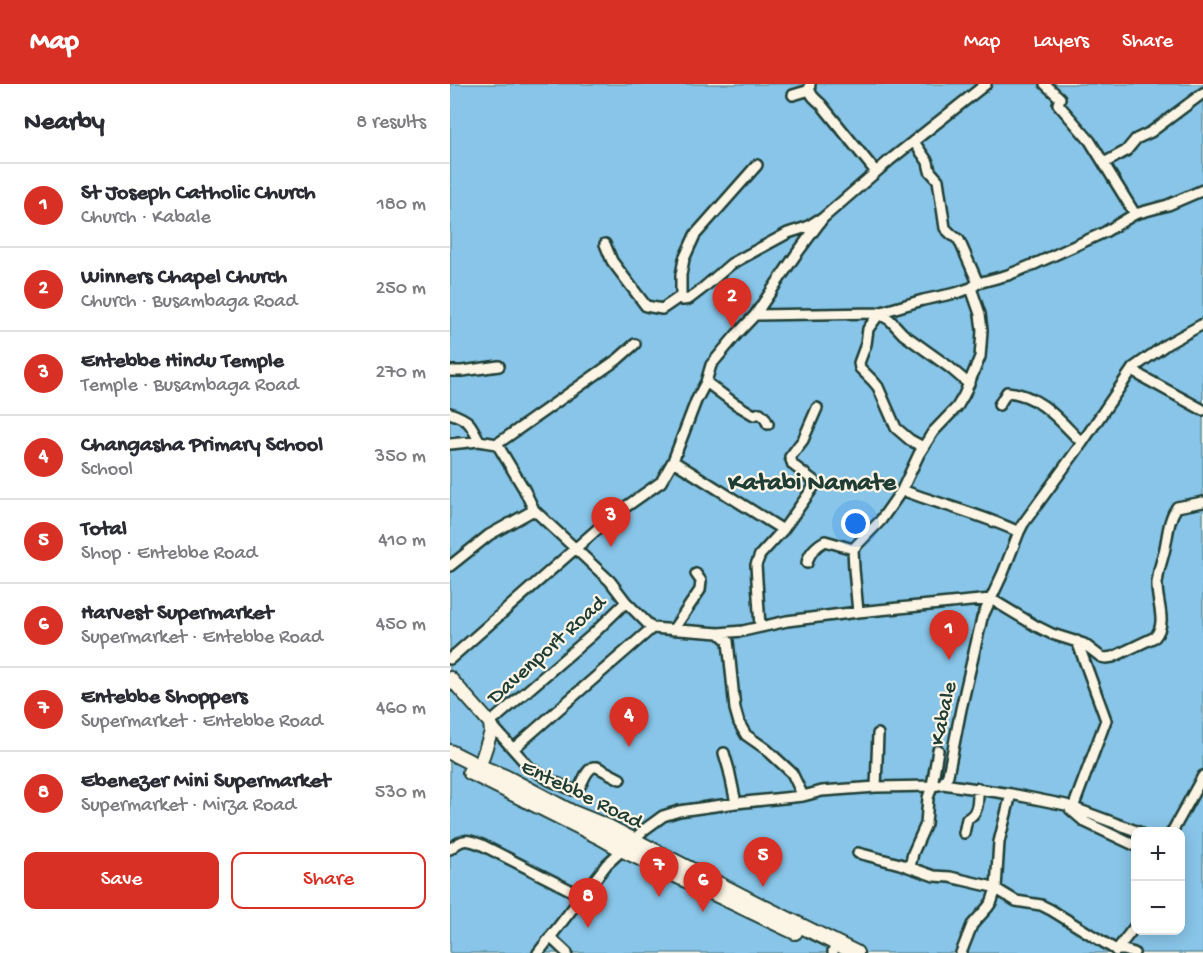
<!DOCTYPE html>
<html lang="en">
<head>
<meta charset="utf-8">
<style>
  :root { --surface:#fff; --page:#f7f7f7; --text:#2b2b33; --muted:#7c7c81; --line:#e1e1e2; --accent:#d93025 }
  body { margin:0; font-family:"Gochi Hand",sans-serif; background:var(--page); color:var(--text) }
  .controls { position:absolute; right:18px; bottom:18px; display:grid; overflow:hidden; border-radius:12px; box-shadow:0 3px 15px #0003 }
  .controls button { width:54px; height:54px; display:grid; place-items:center; padding:0; border:0; border-bottom:2px solid var(--line); background:var(--surface); color:var(--text); font:30px sans-serif }
  .you { position:absolute; left:406px; top:440px; width:21px; height:21px; margin:-15px; border:4px solid #fff; border-radius:50%; background:#1a73e8; box-shadow:0 0 0 9px #1a73e833 }
  .badge { display:grid; place-items:center; width:39px; height:39px; border-radius:50%; background:var(--accent); color:#fff; font-size:20px; font-weight:700 }
  .pin { position:absolute; translate:-50% -50px; filter:drop-shadow(0 2px 3px #0008) }
  .pin::after { content:''; position:absolute; top:32px; width:21px; height:18px; background:inherit; clip-path:polygon(0 0,100% 0,50% 100%) }
  .list { margin:0; padding:0; list-style:none }
  h2 { display:flex; justify-content:space-between; align-items:center; height:78px; margin:0; padding:0 24px; font-size:26px }
  h2 small { font-size:20px; font-weight:400; color:var(--muted) }
  .list li { display:grid; grid-template-columns:39px 1fr auto; gap:18px; align-items:center; box-sizing:border-box; height:84px; padding:0 24px; border-top:2px solid var(--line) }
  .list b { display:block; font-size:22px; white-space:nowrap }
  .list p { margin:0; font-size:20px; white-space:nowrap; color:var(--muted) }
  .list em { font-size:20px; font-style:normal; color:var(--muted) }
  .actions { display:flex; gap:12px; padding:18px 24px }
  .actions a { flex:1; padding:14px 0; border:2px solid var(--accent); border-radius:12px; text-align:center; font-size:21px; color:var(--accent) }
  .actions .main { background:var(--accent); color:#fff }
  .map { position:relative; flex:none; width:753px; height:869px; overflow:hidden }
  header { display:flex; align-items:center; gap:36px; box-sizing:border-box; height:84px; padding:0 30px; background:var(--accent); color:#fff }
  header strong { font-size:28px }
  nav { display:flex; gap:33px; margin-inline-start:auto; font-size:21px }
  main { display:flex }
  aside { flex:1; background:var(--surface) }
  .map>svg:first-child { display:block }
  .water { fill:#88c5e8; stroke:#5e8fa0; stroke-width:1.5; fill-rule:evenodd }
  .lines { fill:none; stroke-linecap:round; stroke-linejoin:round }
  .minor-casing { stroke:#1f3d34; stroke-width:14 }
  .major-casing { stroke:#1f3d34; stroke-width:16 }
  .highway-casing { stroke:#1f3d34; stroke-width:18 }
  .minor { stroke:#fcf5e5; stroke-width:9 }
  .major { stroke:#fcf5e5; stroke-width:12 }
  .highway { stroke:#fcf5e5; stroke-width:14 }
  .labels { text-anchor:middle; stroke-width:4.5; stroke-linejoin:round; paint-order:stroke }
  .street-label { font-size:22px; fill:#1f3d34; stroke:#fcf5e5 }
  .quarter-label { font-size:26px; font-weight:bold; fill:#1f3d34; stroke:#fcf5e5 }
</style>
</head>
<body>
<header>
<strong>Map</strong>
<nav><a>Map</a><a>Layers</a><a>Share</a></nav>
</header>
<main>
<aside>
<h2>Nearby<small>8 results</small></h2>
<ul class="list">
<li><span class="badge">1</span><div><b>St Joseph Catholic Church</b><p>Church · Kabale</p></div><em>180 m</em></li>
<li><span class="badge">2</span><div><b>Winners Chapel Church</b><p>Church · Busambaga Road</p></div><em>250 m</em></li>
<li><span class="badge">3</span><div><b>Entebbe Hindu Temple</b><p>Temple · Busambaga Road</p></div><em>270 m</em></li>
<li><span class="badge">4</span><div><b>Changasha Primary School</b><p>School</p></div><em>350 m</em></li>
<li><span class="badge">5</span><div><b>Total</b><p>Shop · Entebbe Road</p></div><em>410 m</em></li>
<li><span class="badge">6</span><div><b>Harvest Supermarket</b><p>Supermarket · Entebbe Road</p></div><em>450 m</em></li>
<li><span class="badge">7</span><div><b>Entebbe Shoppers</b><p>Supermarket · Entebbe Road</p></div><em>460 m</em></li>
<li><span class="badge">8</span><div><b>Ebenezer Mini Supermarket</b><p>Supermarket · Mirza Road</p></div><em>530 m</em></li>
</ul>
<div class="actions"><a class="main">Save</a><a>Share</a></div>
</aside>
<div class="map">
<svg width="753" height="869" viewBox="0 0 753 869">
  <rect width="100%" height="100%" fill="#fcf5e5"/>
  <filter id="ink" filterUnits="userSpaceOnUse"><feTurbulence type="fractalNoise" baseFrequency=".0167" numOctaves="2"/><feDisplacementMap in="SourceGraphic" scale="12" xChannelSelector="R" yChannelSelector="G"/><feConvolveMatrix kernelMatrix="1 2 1 2 8 2 1 2 1" color-interpolation-filters="sRGB"/></filter>
  <g filter="url(#ink)">
    <path class="water" d="M 0,0 L 753,0 L 753,869 L 0,869 ZM 686,748 L 730,748 L 730,846 L 686,846 Z"/>
    <g class="lines">
      <g class="minor-casing">
        <path id="minor" d="M 360,0 C 358,9 364,14 371,20 L 426,88
          M 595,0 L 610,14 L 608,20 L 640,57 L 685,130
          M 343,11 L 360,6
          M 464,58 L 478,78 L 480,87 L 488,96 L 495,144 L 501,150 L 509,156 L 528,199
          M 654,79 L 676,67 L 686,55 L 701,48 L 753,9
          M 307,81 L 245,151 L 234,175 L 231,191 L 231,212 L 233,216 L 239,215 L 252,205 L 281,180 L 338,149 L 357,143 L 368,136
          M 155,160 L 162,177 L 196,222 L 212,225 L 231,212
          M 428,229 L 440,236 L 453,250 L 499,283 L 519,300
          M 429,230 L 418,245 L 416,260 L 409,279 L 410,284 L 423,297 L 428,303 L 446,344 L 460,356 L 473,363
          M 305,231 L 428,229 L 473,216 L 506,209 L 521,204 L 528,199 L 558,191 L 587,179 L 655,148 L 685,130 L 718,121 L 753,106
          M 683,284 L 691,292 L 753,326
          M 0,287 L 12,287 L 49,282
          M 256,298 L 284,319 L 304,331 L 310,329 L 315,334 L 318,340
          M 549,321 L 557,308 C 590,310 611,338 632,359
          M 0,329 C 19,336 20,338 29,357
          M 0,360 L 29,357 L 47,360 L 168,275 L 185,260
          M 47,360 L 74,405 L 84,426 L 160,497 L 176,518 L 202,544
          M 223,377 L 333,446
          M 452,406 C 491,421 531,430 569,448
          M 357,479 C 359,468 366,462 375,457 L 403,465
          M 0,482 L 39,451 L 84,426
          M 176,518 L 142,551 L 40,639 L 63,665 L 202,544 L 269,549 L 293,547 L 337,537 L 408,528 L 541,515 L 586,542 L 602,550 L 634,560 L 651,573 L 656,574 L 663,573 L 705,553 C 718,538 706,518 707,499 C 708,490 710,481 713,472 C 718,456 717,437 727,423 L 753,418
          M 408,528 L 404,485 L 403,465 L 431,436 L 452,406 L 469,370 L 483,348 L 507,323 L 514,311 L 530,273 L 531,261 L 532,246 L 530,230 L 521,204
          M 310,543 L 306,481 L 310,471 L 333,446 L 365,401 L 364,397 L 343,381 L 340,373 L 353,356 L 367,324
          M 223,546 L 250,506 L 251,497 L 246,490
          M 269,549 L 278,557 L 285,625 L 289,639 L 296,651 L 316,665 L 342,689 L 353,712
          M 0,575 L 160,434 L 211,398 L 223,377 L 246,317 L 256,298 L 261,281 L 287,250 L 305,231 L 345,172 L 373,134 L 440,76 L 536,0
          M 63,665 L 79,683 L 99,696 L 123,706 L 127,706 C 134,699 134,688 143,683 L 147,683 L 170,695
          M 274,669 L 279,686 L 286,719
          M 493,700 L 561,710 L 616,721 L 689,748
          M 426,703 L 428,650
          M 623,724 L 656,636 L 627,557
          M 620,725 L 635,738 L 686,762
          M 722,748 L 753,692
          M 514,749 L 517,735 C 529,729 528,717 528,704
          M 0,765 C 13,754 17,755 32,761 L 132,812
          M 408,769 L 450,780 L 484,792 L 500,793 L 543,803 L 566,817 L 591,821 L 601,826 L 666,866 L 674,866 L 684,869
          M 460,783 L 463,769 L 476,740 L 478,714 L 482,702 L 488,666
          M 100,853 L 117,869
          M 666,867 L 686,841
          M 88,869 L 157,780 L 195,745 L 213,732 L 229,727 L 286,719 L 353,712 L 372,707 L 426,703 L 482,702 L 493,700 L 498,691 L 511,625 L 532,534 L 553,489 L 569,448 L 573,440 L 632,359 L 683,284 L 717,260 L 753,240
          M 383,869 L 383,867
          M 511,869 L 522,841 L 538,823 L 542,817 L 546,804 L 549,758 L 561,710"/>
      </g>
      <g class="major-casing">
        <path id="major" d="M 0,594 L 40,639 L 41,648 L 31,678 L 28,682"/>
      </g>
      <g class="highway-casing">
        <path id="highway" d="M 0,668 L 28,682 L 55,693 L 121,728 L 158,743 L 305,819 L 406,869
          M 20,688 L 150,753 L 173,766 L 345,848"/>
      </g>
      <use href="#minor" class="minor"/>
      <use href="#major" class="major"/>
      <use href="#highway" class="highway"/>
    </g>
  </g>
  <g class="labels">
    <g class="street-label">
      <text transform="translate(95 564) rotate(-42)" y="8">Davenport Road</text>
      <text transform="translate(491 629) rotate(-78)" y="8">Kabale</text>
      <text transform="translate(133 708) rotate(26)" y="8">Entebbe Road</text>
    </g>
    <g class="quarter-label">
      <text x="362" y="405">Katabi Namate</text>
    </g>
  </g>
</svg>
<div class="controls">
<button>+</button>
<button>−</button>
</div>
<div class="you"></div>
<div class="pin badge" style="left:499px;top:576px">1</div>
<div class="pin badge" style="left:282px;top:244px">2</div>
<div class="pin badge" style="left:161px;top:463px">3</div>
<div class="pin badge" style="left:179px;top:663px">4</div>
<div class="pin badge" style="left:313px;top:803px">5</div>
<div class="pin badge" style="left:253px;top:828px">6</div>
<div class="pin badge" style="left:209px;top:813px">7</div>
<div class="pin badge" style="left:138px;top:844px">8</div>
</div>
</main>
</body>
</html>
